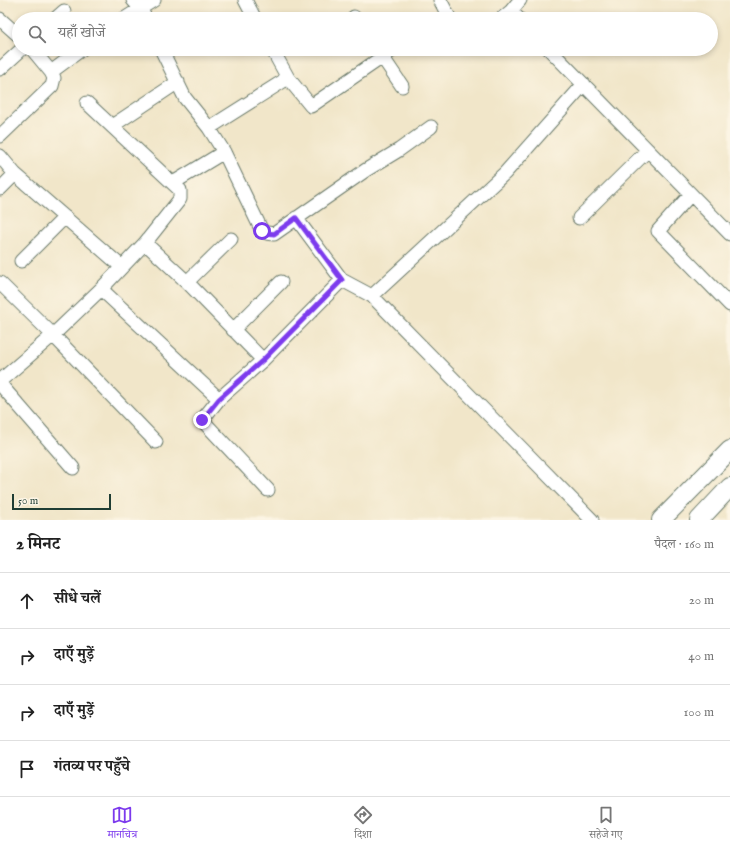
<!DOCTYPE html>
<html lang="hi">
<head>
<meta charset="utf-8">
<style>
  :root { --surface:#fff; --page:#f2f2f2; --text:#222; --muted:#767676; --line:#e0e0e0; --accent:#7c3aed }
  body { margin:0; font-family:"IM FELL English","Noto Serif Devanagari",serif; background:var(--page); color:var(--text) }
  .scale { position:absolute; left:12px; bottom:10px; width:99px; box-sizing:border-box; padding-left:4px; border:2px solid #1f3d34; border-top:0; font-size:11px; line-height:14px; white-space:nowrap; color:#1f3d34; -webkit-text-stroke:3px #fcf5e5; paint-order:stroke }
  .stop { position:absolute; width:12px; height:12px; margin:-9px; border:3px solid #7c3aed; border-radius:50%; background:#fff }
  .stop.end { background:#7c3aed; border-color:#fff; box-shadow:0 1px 4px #0008 }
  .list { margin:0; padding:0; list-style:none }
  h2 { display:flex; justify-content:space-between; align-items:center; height:52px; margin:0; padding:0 16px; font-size:17px }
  h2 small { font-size:13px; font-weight:400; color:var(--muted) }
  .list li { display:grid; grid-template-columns:26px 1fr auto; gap:12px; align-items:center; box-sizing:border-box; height:56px; padding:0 16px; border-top:1px solid var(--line) }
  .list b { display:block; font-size:15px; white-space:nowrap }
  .list em { font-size:13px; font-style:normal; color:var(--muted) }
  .icon { flex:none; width:22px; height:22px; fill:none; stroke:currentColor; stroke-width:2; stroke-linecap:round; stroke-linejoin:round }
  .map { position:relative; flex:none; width:730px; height:520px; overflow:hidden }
  .search { position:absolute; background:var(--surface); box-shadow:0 2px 6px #0003; left:12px; right:12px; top:12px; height:44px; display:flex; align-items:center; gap:10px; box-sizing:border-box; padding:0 14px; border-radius:22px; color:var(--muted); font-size:15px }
  .sheet { height:276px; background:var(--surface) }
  nav { display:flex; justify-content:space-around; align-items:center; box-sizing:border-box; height:56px; border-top:1px solid var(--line); background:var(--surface); font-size:11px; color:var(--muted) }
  nav a { display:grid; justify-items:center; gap:2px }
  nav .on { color:var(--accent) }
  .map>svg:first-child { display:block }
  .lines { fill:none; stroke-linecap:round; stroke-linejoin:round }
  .street-casing { stroke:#687868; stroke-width:15 }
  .secondary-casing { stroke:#687868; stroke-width:20 }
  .street { stroke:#fff; stroke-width:13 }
  .secondary { stroke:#fff; stroke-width:18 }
  .route { stroke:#7c3aed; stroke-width:5 }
</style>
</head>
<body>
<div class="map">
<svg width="730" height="520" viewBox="0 0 730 520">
  <rect width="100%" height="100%" fill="#fcf5e5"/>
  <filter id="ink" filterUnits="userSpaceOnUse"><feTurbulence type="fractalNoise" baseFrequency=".025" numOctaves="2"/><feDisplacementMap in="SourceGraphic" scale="8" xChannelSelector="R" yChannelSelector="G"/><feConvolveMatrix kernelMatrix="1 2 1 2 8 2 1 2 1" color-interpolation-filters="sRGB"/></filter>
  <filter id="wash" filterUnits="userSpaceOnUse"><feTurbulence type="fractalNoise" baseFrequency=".012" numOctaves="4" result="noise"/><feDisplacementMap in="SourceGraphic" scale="16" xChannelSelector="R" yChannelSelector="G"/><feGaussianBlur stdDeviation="0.9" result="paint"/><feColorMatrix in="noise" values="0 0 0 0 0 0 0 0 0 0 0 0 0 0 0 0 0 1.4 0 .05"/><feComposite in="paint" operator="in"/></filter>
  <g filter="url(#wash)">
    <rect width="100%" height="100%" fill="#f1e6c9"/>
  </g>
  <g filter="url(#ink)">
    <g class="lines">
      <g class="street-casing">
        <path id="street" d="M 133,0 L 140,8 L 146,19
          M 245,0 L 255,19
          M 440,0 L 450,19
          M 511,11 L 520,0
          M 354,17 L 355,19
          M 0,19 L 19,36
          M 55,19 L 64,11
          M 124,19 L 154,0
          M 501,19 L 511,11 L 519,19
          M 32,49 L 51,72
          M 161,49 L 185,98 L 209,128 L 224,152 L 262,231 L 267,233 L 274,234 L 366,170 L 399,150 L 431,127
          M 272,49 L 288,78 L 311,106 L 394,49
          M 377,49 L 402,86
          M 549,49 L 730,234
          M 0,69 L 22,49
          M 112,126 L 178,82
          M 209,128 L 288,78
          M 0,136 L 52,86 L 54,78 L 51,72 L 82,49
          M 0,156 L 15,174 L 122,267
          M 173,183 L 224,152
          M 0,189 L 15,174
          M 691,194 L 658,231 L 730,305
          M 296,218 L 342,280 L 372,296 L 592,520
          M 579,218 L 648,150
          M 145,243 L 187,282 L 263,360
          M 21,261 L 65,217
          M 187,282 L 231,239
          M 0,283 L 53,335 L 156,442
          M 101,289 L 219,399
          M 372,296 L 505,173 L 584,84
          M 233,330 L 281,282
          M 0,381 L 53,335 L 101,289 L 145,243 L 180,199 L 180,190 L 87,103
          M 0,384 L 73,468
          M 268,490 L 202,420 L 219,399 L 263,360 L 342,280"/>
      </g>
      <g class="secondary-casing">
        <path id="secondary" d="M 661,520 L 730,450
          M 699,520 L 730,487"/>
      </g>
      <use href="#street" class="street"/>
      <use href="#secondary" class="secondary"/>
    </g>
  </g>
  <g class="lines" filter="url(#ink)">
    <path class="route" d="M 202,420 L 219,399 L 263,360 L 342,280 L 296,218 L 274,234 L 268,233 L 262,231"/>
  </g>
</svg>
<div class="scale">50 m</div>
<div class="stop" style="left:262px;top:231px"></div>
<div class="stop end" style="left:202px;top:420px"></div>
<div class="search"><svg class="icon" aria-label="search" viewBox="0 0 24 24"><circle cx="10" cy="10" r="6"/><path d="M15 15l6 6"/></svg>यहाँ खोजें</div>
</div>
<section class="sheet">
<h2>2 मिनट<small>पैदल · 160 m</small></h2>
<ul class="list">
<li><svg class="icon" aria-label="ahead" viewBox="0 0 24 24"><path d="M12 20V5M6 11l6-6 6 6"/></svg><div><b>सीधे चलें</b></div><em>20 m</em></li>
<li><svg class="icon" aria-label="right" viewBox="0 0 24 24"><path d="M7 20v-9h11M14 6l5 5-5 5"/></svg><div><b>दाएँ मुड़ें</b></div><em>40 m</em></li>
<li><svg class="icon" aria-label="right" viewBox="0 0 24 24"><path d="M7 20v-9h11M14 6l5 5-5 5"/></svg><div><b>दाएँ मुड़ें</b></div><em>100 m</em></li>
<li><svg class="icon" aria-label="arrive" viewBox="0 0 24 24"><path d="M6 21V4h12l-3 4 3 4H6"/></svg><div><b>गंतव्य पर पहुँचे</b></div></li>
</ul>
</section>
<nav>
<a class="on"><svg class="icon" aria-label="map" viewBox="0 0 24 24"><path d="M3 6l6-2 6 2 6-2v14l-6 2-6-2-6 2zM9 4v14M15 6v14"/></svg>मानचित्र</a>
<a><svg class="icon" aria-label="directions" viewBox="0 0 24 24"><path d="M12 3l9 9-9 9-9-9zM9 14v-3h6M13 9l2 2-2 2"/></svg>दिशा</a>
<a><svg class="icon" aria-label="saved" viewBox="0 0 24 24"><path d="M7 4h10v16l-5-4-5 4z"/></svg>सहेजे गए</a>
</nav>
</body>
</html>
